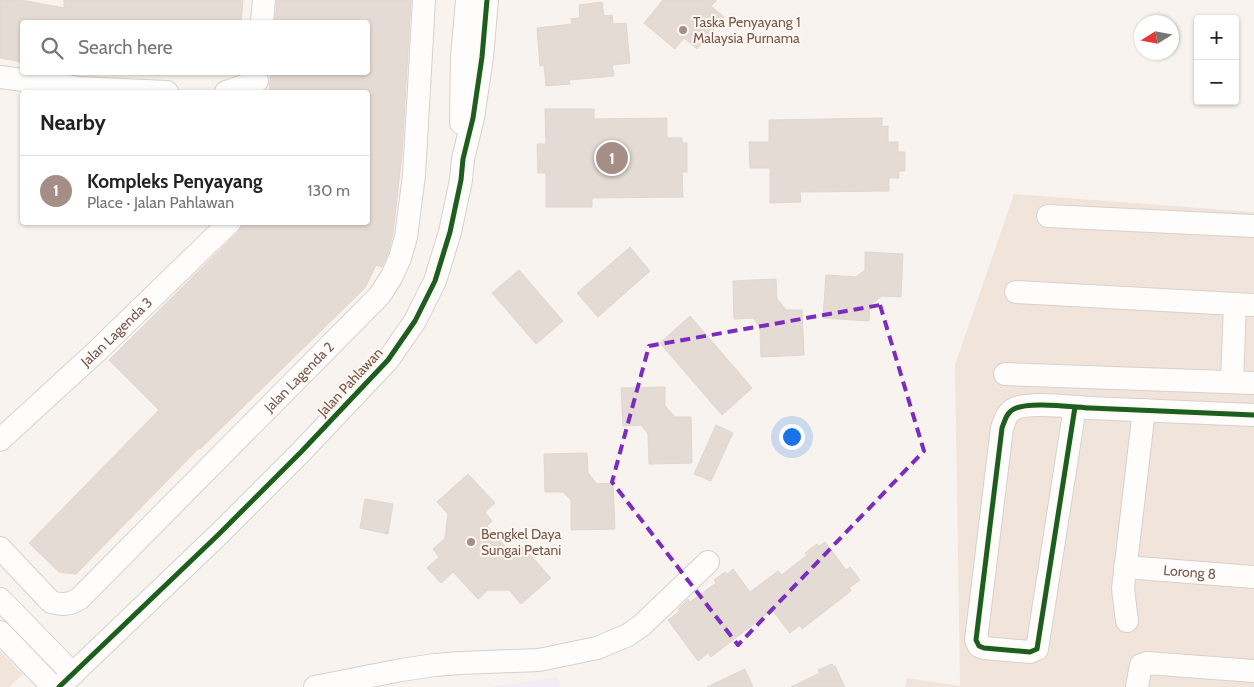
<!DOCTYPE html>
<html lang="en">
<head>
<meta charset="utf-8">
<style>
  :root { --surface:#fff; --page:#f6f6f6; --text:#222; --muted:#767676; --line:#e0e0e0; --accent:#a58e85 }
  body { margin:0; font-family:Cabin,sans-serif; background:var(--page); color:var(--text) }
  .controls { position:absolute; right:15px; top:15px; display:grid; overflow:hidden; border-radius:5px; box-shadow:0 1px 4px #0004 }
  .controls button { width:45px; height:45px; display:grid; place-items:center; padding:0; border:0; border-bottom:1px solid var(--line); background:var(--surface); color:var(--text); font:25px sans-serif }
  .compass { position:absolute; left:1134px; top:15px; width:45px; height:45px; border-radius:50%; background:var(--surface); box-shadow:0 1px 4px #0004; rotate:259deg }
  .you { position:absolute; left:791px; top:436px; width:18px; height:18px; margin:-12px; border:4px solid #fff; border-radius:50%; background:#1a73e8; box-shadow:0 0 0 8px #1a73e833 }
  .badge { display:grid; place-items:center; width:32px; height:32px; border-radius:50%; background:var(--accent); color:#fff; font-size:16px; font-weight:700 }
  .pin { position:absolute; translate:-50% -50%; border:2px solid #fff; box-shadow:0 1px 5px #0006 }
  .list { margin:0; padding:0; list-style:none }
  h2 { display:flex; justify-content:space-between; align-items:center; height:65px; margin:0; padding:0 20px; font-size:21px }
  h2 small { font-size:16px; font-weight:400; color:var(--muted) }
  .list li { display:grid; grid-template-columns:32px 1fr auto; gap:15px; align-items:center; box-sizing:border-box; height:70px; padding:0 20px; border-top:1px solid var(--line) }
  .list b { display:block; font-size:19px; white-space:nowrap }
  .list p { margin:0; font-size:16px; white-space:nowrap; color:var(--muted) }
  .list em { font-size:16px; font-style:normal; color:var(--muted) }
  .icon { flex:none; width:28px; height:28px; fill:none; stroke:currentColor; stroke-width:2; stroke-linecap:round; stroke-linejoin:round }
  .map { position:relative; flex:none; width:1254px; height:687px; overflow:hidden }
  .search { position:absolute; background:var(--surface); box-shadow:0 1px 4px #0004; left:20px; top:20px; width:350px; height:55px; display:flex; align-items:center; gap:12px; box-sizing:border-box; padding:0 18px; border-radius:5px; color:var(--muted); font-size:19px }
  .panel { position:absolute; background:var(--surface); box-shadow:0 1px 4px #0004; left:20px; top:90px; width:350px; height:135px; border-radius:5px }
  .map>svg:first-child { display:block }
  .residential { fill:#f1e5db }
  .education { fill:#f4ecf4 }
  .building { fill:#e5dbd5; stroke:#e1d6d0 }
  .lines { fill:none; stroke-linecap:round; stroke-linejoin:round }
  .minor-casing { stroke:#d7d0cc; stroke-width:24 }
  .minor { stroke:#fefdfc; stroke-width:22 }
  .cycleway-casing { stroke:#fff8f0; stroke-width:8 }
  .cycleway { stroke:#1b5e20; stroke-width:5 }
  .marked { fill:none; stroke:#7b2cbf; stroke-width:4; stroke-dasharray:10 6; stroke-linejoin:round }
  .poi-dot { fill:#a58e85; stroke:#fff8f0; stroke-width:2 }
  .labels { text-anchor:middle; stroke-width:4; stroke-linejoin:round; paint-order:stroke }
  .poi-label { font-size:14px; fill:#78584c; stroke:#fff8f0; text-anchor:start }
  .street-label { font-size:14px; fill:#78584c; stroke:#fff8f0 }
</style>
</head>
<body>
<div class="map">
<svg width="1254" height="687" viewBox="0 0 1254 687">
  <rect width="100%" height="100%" fill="#f8f3ee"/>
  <path class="residential" d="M 1014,194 L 1254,212 L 1254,687 L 905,687 L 907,678 L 960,686 L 955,365 Z
    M 0,651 L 23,674 L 9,687 L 0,687 Z"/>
  <path class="education" d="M 558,677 L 560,687 L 488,687 Z"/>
  <path class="building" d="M 0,0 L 21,0 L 64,8 L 64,0 L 243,0 L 241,22 L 22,22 L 22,62 L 0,58 Z
    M 277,0 L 411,0 L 402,153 L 393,234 L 388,254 L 382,267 L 376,265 L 365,288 L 200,449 L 199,448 L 76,574 L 59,572 L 29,543 L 159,410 L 109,360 L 239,231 L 245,222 L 368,222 L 368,92 L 269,92 L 271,72 L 368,72 L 368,22 L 275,22 Z
    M 663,0 L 717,0 L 711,6 L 724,17 L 697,49 L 684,38 L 675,49 L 644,23 Z
    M 602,2 L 604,16 L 612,15 L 613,24 L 626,23 L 630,63 L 612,65 L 614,76 L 569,80 L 570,84 L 546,86 L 544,65 L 540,66 L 537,28 L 572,24 L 571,19 L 580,18 L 579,5 Z
    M 545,109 L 594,109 L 594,119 L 667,118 L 667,138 L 682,138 L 682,143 L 687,143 L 687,172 L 682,172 L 683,197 L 592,198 L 592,207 L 546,207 L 546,173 L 538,173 L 537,144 L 546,144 Z
    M 882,118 L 882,127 L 888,126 L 888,142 L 898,142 L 898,152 L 905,152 L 905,171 L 899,171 L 899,178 L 889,178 L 889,191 L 800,192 L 801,202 L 770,203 L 770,168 L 750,168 L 749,142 L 769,142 L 769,120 Z
    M 630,247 L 650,271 L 598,317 L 577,293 Z
    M 865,252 L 903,254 L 901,297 L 882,296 L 870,305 L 869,321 L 823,318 L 826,275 L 856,277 L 865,270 Z
    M 519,270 L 563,321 L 536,344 L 492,293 Z
    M 776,279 L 777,299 L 786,310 L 802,310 L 804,355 L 761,357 L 760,327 L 753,318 L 734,319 L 733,281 Z
    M 690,316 L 752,388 L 722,415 L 660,343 Z
    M 665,387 L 665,406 L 675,417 L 691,417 L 692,463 L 649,464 L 648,434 L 641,425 L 623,426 L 621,388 Z
    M 716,425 L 733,433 L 711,481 L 694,474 Z
    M 587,453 L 588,473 L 597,484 L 613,483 L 615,529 L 571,530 L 571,500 L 563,492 L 545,492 L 544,454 Z
    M 468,474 L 495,503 L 485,512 L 492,521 L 487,526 L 513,555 L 522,546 L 551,578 L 521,604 L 509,590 L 488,590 L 478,599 L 453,572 L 441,583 L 427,568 L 439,557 L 433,549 L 445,538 L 448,514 L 437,502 Z
    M 365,499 L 393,504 L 388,534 L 360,528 Z
    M 825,542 L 846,570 L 850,567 L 860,580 L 849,588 L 851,591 L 802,629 L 800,625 L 790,633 L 772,610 L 711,657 L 708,653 L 698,661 L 668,620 L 680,611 L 678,609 L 688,599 L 690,602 L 716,583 L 714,580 L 725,572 L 727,574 L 733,569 L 750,592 L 778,571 L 782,575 L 807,555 L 805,553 L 817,544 L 819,546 Z
    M 832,664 L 833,667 L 835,666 L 845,687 L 791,687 L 820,673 L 818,670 Z
    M 745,669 L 753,687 L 707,687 L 734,674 Z"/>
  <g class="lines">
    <g class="minor-casing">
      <g id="minor">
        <path d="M 262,22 L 264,0"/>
        <path d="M 0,77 L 79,88 L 167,92"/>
        <path d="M 226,92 L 257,81"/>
        <path d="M 461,123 L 462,57 L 467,0"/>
        <path d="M 1048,216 L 1254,226"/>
        <path d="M 1016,292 L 1254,305"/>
        <path d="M 1005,374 L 1254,383"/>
        <path d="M 1232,382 L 1235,304"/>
        <path d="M 1075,407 L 1037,649 L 1030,652 L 984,648 L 979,646 L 976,640 L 1002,428 C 1005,420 1007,412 1014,409 C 1028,401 1072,407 1090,408 C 1145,410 1199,413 1254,415"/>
        <path id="s1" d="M 0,440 L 96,352 L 230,222"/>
        <path id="s2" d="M 0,548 L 51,602 C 62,605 69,605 79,599 L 380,295 L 392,276 L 400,258 L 406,237 L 414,175 L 424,0"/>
        <path id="s3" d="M 1125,567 L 1254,577"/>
        <path d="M 0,599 L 73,674"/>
        <path d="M 1127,621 L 1123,589 L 1144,410"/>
        <path d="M 0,632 L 53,687"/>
        <path d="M 59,687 L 218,535 L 301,452 L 388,360 L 415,321 L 435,281 L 450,232 L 461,180 L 463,159 L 473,118 L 482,57 L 487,0"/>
        <path d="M 315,687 L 401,670 L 435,665 L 460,663 L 539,660 L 597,648 L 628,635 L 642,625 L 708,562"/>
        <path d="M 1137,687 L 1141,665 L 1147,663 L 1254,671"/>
      </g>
    </g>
    <use href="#minor" class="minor"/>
    <g class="cycleway-casing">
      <path id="cycleway" d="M 1075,407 L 1037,649 L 1030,652 L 984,648 L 979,646 L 976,640 L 1002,428 C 1005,420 1007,412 1014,409 C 1028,401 1072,407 1090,408 C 1145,410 1199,413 1254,415
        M 59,687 L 218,535 L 301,452 L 388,360 L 415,321 L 435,281 L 450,232 L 461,180 L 463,159 L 473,118 L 482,57 L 487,0"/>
    </g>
    <use href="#cycleway" class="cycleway"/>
  </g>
  <path class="marked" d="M 880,305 L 924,451 L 738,645 L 612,482 L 649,346 Z"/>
  <g class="poi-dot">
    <circle cx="683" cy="30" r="5"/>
    <circle cx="471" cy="542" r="5"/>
  </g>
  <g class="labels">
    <g class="poi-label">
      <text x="693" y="27">Taska Penyayang 1<tspan x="693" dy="16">Malaysia Purnama</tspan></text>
      <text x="481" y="539">Bengkel Daya<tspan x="481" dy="16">Sungai Petani</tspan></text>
    </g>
    <g class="street-label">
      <text dy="5" stroke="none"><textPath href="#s1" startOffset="159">Jalan Lagenda 3</textPath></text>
      <text dy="5" stroke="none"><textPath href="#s2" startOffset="416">Jalan Lagenda 2</textPath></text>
      <text transform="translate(350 382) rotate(-47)" y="5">Jalan Pahlawan</text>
      <text dy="5" stroke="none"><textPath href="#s3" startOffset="65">Lorong 8</textPath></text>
    </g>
  </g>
</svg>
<div class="controls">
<button>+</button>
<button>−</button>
</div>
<svg class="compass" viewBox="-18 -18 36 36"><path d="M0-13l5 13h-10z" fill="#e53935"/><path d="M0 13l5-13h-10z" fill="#767676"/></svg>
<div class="you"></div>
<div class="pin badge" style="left:612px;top:158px">1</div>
<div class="search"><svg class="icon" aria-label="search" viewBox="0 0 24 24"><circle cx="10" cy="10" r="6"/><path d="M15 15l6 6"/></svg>Search here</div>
<section class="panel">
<h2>Nearby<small></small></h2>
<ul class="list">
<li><span class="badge">1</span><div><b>Kompleks Penyayang</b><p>Place · Jalan Pahlawan</p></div><em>130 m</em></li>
</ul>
</section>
</div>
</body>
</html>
